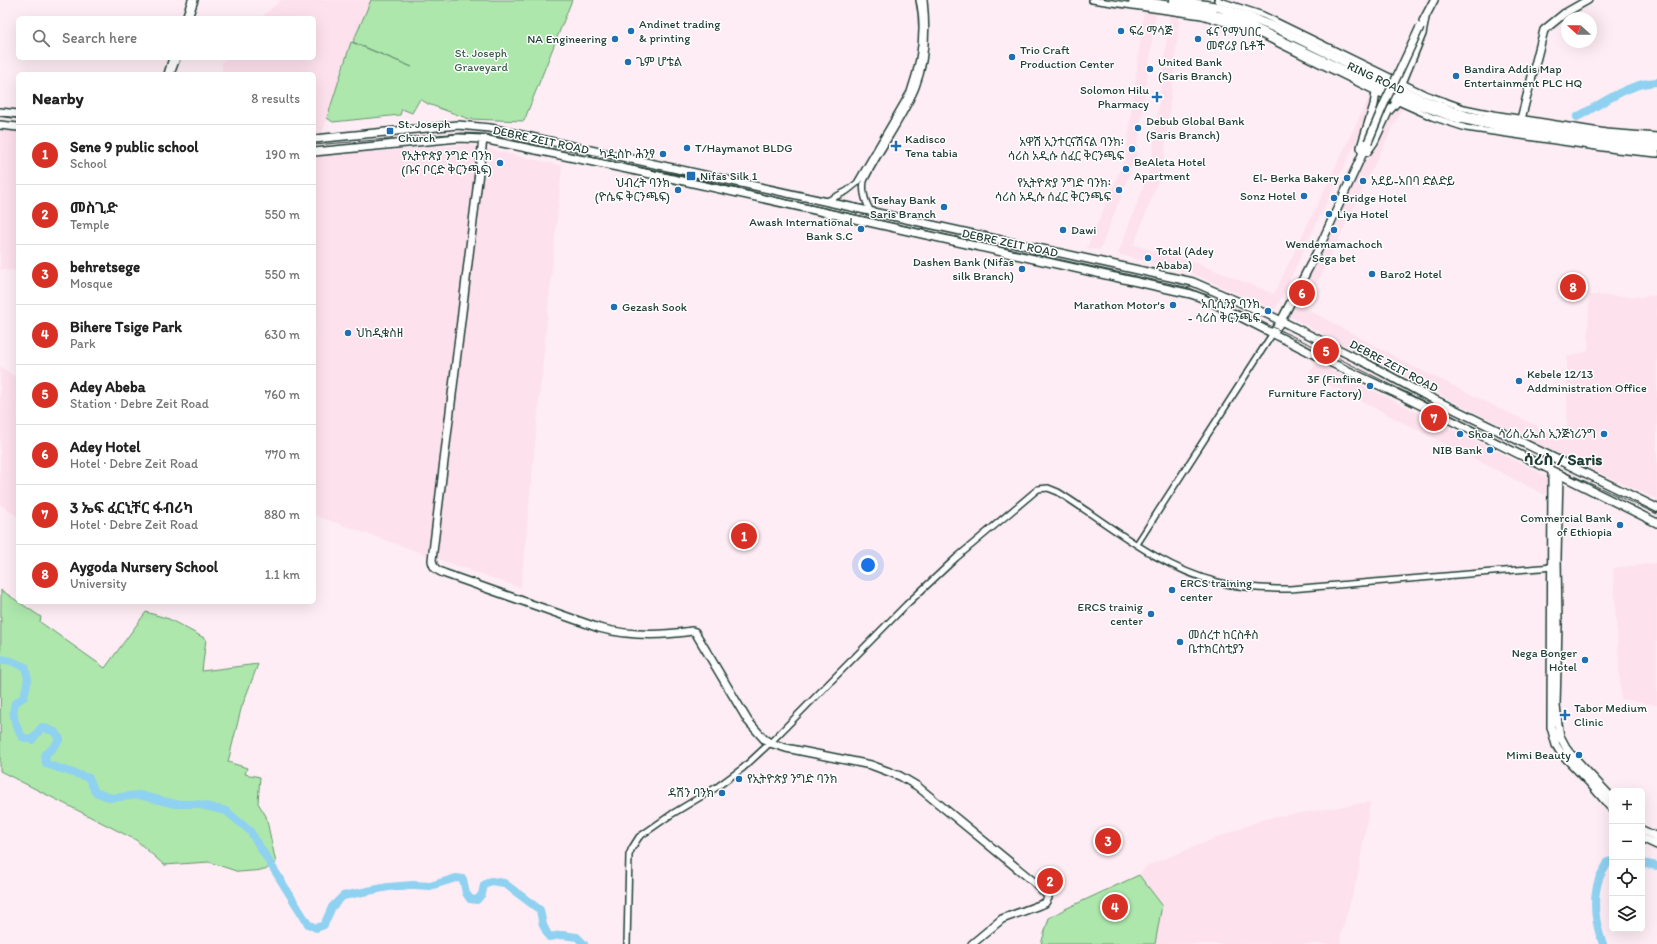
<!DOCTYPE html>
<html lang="en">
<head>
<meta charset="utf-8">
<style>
  :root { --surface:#fff; --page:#f6f6f6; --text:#222; --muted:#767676; --line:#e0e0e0; --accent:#d93025 }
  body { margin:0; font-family:Itim,"Noto Sans Ethiopic",sans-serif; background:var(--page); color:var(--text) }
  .controls { position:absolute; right:12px; bottom:12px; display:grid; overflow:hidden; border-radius:6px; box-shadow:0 4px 16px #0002 }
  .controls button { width:36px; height:36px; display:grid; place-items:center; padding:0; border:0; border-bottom:1px solid var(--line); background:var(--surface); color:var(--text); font:20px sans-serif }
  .compass { position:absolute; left:1561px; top:12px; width:36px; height:36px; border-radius:50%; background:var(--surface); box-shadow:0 4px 16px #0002; rotate:291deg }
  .you { position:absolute; left:868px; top:565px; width:14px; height:14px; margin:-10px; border:3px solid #fff; border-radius:50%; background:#1a73e8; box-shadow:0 0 0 6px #1a73e833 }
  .badge { display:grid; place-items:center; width:26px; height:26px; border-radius:50%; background:var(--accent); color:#fff; font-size:13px; font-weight:700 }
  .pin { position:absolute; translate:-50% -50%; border:2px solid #fff; box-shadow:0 1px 4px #0006 }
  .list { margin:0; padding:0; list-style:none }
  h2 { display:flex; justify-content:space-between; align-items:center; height:52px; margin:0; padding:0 16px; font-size:17px }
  h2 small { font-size:13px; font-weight:400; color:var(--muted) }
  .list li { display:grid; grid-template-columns:26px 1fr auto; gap:12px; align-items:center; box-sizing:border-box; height:60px; padding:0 16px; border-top:1px solid var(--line) }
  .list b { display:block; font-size:15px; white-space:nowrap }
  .list p { margin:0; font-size:13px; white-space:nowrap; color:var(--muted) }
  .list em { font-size:13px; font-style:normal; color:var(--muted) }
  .icon { flex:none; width:22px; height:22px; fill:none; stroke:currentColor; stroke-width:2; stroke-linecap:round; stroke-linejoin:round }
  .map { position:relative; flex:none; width:1657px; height:944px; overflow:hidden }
  .search { position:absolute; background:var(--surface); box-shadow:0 4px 16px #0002; left:16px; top:16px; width:300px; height:44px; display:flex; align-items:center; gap:10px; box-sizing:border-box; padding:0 14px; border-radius:6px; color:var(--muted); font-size:15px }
  .panel { position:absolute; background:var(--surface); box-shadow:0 4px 16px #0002; left:16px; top:72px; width:300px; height:532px; border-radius:6px }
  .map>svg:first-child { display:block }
  .built { fill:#fde1ed }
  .green { fill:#ade7ac; stroke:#669270 }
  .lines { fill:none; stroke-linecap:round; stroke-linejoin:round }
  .river { stroke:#8fd1f0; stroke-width:8 }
  .minor-casing { stroke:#1f3d34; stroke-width:8 }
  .major-casing { stroke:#1f3d34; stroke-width:10 }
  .highway-casing { stroke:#1f3d34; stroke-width:11 }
  .minor { stroke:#fff; stroke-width:5 }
  .major { stroke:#fff; stroke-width:7 }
  .highway { stroke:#fff; stroke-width:8 }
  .tram { stroke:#1f3d34; stroke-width:1 }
  .major-bridge-casing { stroke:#1f3d34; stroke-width:10; stroke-linecap:butt }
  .major-bridge { stroke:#fff; stroke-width:7 }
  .poi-dot { fill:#1f6fb2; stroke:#fff; stroke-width:1.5 }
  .labels { text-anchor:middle; stroke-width:3; stroke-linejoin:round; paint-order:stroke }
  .poi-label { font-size:12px; fill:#1f3d34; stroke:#fff; text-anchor:start }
  .park-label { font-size:12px; fill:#3b5f4c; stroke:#fff }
  .street-label { font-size:12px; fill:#1f3d34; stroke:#fff }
  .district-label { font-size:16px; font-weight:bold; fill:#1f3d34; stroke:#fff }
</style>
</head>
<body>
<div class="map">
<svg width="1657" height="944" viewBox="0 0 1657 944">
  <rect width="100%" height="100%" fill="#feedf4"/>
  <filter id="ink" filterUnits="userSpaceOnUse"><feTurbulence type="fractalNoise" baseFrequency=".025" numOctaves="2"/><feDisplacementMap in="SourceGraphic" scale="8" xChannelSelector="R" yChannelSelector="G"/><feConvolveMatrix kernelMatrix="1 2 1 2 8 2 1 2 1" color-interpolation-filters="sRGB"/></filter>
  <g filter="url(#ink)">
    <path class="built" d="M 281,0 L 371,0 L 322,133 L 314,132 L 314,74 L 222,74 L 222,62 L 226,58 L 314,58 L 314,18 L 261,18 Z
      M 1144,10 L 1156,13 L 1136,157 L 1100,250 L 1087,248 L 1126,156 Z
      M 1170,13 L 1180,14 L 1163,167 L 1134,245 L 1194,262 L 1274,294 L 1374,87 L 1380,91 L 1275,310 L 1191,273 L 1118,254 L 1151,167 Z
      M 1394,100 L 1404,104 L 1305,308 L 1414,367 L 1567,441 L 1567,357 L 1588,351 L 1589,295 L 1643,297 L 1657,295 L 1657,499 L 1567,458 L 1405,377 L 1289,316 Z
      M 0,130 L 18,132 L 18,271 L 0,269 Z
      M 471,145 L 562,166 L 521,588 L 314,515 L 314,156 Z
      M 1317,363 L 1548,477 L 1545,495 L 1308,374 Z
      M 0,366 L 18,379 L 18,517 L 0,504 Z
      M 1657,563 L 1657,705 L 1621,699 L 1613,568 Z
      M 1370,802 L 1357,879 L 1341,934 L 1341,944 L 1155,944 L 1162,905 L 1139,875 L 1146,866 L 1264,819 Z"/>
    <path class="green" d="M 371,0 L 572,0 L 524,121 L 469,119 L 428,104 L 420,99 L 412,113 L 402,109 L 400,115 L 333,122 L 327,118 L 351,42 L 412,67 L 353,42 Z
      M 1,590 L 41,617 L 40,622 L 105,668 L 146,612 L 169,619 L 206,639 L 202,671 L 258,664 L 241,709 L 228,762 L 247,768 L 245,774 L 260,777 L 258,803 L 266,816 L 276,863 L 265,870 L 239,872 L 209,862 L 164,865 L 136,840 L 0,771 Z
      M 1139,875 L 1162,905 L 1155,944 L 1041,944 L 1049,918 L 1063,910 Z"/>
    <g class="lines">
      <path class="river" d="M 1577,117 C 1602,104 1628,83 1657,82
        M 0,659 L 11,661 L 25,667 L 28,679 L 24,697 L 15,703 C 11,716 16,726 22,737 L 32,740 L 42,727 L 55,732 L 60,739 L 52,749 L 45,754 L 46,764 L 89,778 L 95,792 L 111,798 L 139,795 L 175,804 L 197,804 L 226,811 L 250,831 L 308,924 L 316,928 L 324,925 L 332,907 L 343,896 L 388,887 L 413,885 L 430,886 L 456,878 L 463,879 L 466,893 L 470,899 L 477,900 L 482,894 L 484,885 L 491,881 L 504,883 L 540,910 L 543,925 L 549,937 L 562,935 L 577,937 L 584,944
        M 1642,863 L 1657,866
        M 1603,944 C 1595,924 1592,899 1599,879 C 1601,873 1606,867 1608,862 L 1612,861"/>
      <g class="minor-casing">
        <path id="minor" d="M 1092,0 L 1202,16 L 1235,26 L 1263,36 L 1376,92 L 1432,117 L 1466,128 L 1617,150 L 1657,154
          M 1217,0 L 1263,15 L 1425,94 L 1464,108 L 1493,114 L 1606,132 L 1657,136
          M 185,18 L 191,0
          M 189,18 L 195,0
          M 167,74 L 172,58
          M 171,74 L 177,58
          M 827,201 L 847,191 L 857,183 L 910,92 C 920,63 926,30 919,0
          M 870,210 C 865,201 862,192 864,181 C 879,150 903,119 916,87 C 926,61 927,28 924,0
          M 1137,544 L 1273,333
          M 627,944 L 629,855 L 632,848 L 639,837 L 672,814 L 717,787 L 743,768 L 770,743 L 906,605 L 956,558 L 1038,489 L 1048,488 L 1058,492 C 1109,524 1158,567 1217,582 C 1241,588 1266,589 1290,589 L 1553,567"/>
      </g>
      <g class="major-casing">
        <path id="major" d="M 1423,21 L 1434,0
          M 1402,83 L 1422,34 L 1425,18
          M 0,112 L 18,114
          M 1521,119 L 1544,30 L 1565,13 L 1588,0
          M 0,125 L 18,127
          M 314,139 L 458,125 L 490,128 L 1193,282 L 1269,315 L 1366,363 L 1423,394 L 1657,508
          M 483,139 L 432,560 C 433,569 438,571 446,574 L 599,628 C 629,636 660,636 692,631 L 695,632 L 748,721 L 764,739 L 770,743 L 786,748 L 871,765 L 900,776 L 917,786 L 1034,882 L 1047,895 L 1048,898 L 1045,903 L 1002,919 L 972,944
          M 314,152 L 458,138 L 483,139 L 675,179 L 1191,294 L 1205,299 L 1323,359 L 1402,396 L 1657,523
          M 1362,152 L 1361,147 L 1374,105 L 1376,92
          M 1367,152 L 1374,142 L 1388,112 L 1397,102
          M 1273,333 L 1281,321 L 1319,248 L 1368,142
          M 1552,472 L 1551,727 L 1556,745 L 1561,753 L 1589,782 L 1612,809
          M 1559,475 L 1557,558 L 1558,624 L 1556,706 L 1558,724 L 1560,736 L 1568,751 L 1612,798
          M 1642,830 L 1657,837
          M 1642,838 L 1657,845"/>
      </g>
      <g class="highway-casing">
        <path id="highway" d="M 1133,0 C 1171,6 1209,11 1246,24 L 1407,100 L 1453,117 L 1515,130 L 1610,144 L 1657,148
          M 1174,0 L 1218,7 L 1249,17 L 1278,29 L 1423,100 L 1467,116 L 1609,137 L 1657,142"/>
      </g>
      <use href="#minor" class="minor"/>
      <use href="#major" class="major"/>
      <use href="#highway" class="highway"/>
      <path class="tram" d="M 0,116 L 18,118
        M 314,145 L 462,133 L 486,134 L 1190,288 L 1326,352 L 1554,467 L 1657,514"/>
      <g class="major-bridge-casing">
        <path id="major-bridge" d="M 1368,142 L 1384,104 L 1420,27"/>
      </g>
      <use href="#major-bridge" class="major-bridge"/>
    </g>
  </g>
  <g class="poi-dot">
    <circle cx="631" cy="31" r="4"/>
    <circle cx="1121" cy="31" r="4"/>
    <circle cx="615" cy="39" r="4"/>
    <circle cx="1198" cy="39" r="4"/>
    <circle cx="1012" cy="57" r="4"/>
    <circle cx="628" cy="62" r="4"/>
    <circle cx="1150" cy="69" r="4"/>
    <circle cx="1456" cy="76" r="4"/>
    <path d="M1155 91h4v4h4v4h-4v4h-4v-4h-4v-4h4z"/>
    <circle cx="1138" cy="128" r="4"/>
    <rect x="386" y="127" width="8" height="8" rx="2"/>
    <path d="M894 140h4v4h4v4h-4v4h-4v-4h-4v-4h4z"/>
    <circle cx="687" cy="148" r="4"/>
    <circle cx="1132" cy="149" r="4"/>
    <circle cx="663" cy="154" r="4"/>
    <circle cx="500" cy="163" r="4"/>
    <circle cx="1126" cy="169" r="4"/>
    <rect x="686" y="171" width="10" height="10" rx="2"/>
    <circle cx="1347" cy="178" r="4"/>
    <circle cx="1363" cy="181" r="4"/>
    <circle cx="678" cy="190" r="4"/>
    <circle cx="1119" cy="190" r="4"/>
    <circle cx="1304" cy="196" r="4"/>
    <circle cx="1334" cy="198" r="4"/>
    <circle cx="944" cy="207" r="4"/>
    <circle cx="1329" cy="214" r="4"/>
    <circle cx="861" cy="229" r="4"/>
    <circle cx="1063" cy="230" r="4"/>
    <circle cx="1334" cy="230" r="4"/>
    <circle cx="1148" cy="258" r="4"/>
    <circle cx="1022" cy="269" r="4"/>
    <circle cx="1372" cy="274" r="4"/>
    <circle cx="1173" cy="305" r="4"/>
    <circle cx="614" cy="307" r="4"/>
    <circle cx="1268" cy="311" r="4"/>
    <circle cx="348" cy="333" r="4"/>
    <circle cx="1519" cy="381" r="4"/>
    <circle cx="1370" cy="386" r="4"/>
    <circle cx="1460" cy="434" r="4"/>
    <circle cx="1604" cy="434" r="4"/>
    <circle cx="1490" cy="450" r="4"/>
    <circle cx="1620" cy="525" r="4"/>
    <circle cx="1172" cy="590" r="4"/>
    <circle cx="1151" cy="614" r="4"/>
    <circle cx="1180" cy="642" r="4"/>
    <circle cx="1585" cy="660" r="4"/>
    <path d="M1563 709h4v4h4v4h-4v4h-4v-4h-4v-4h4z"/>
    <circle cx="1579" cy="755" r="4"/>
    <circle cx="739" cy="779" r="4"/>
    <circle cx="722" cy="793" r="4"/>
  </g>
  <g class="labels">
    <g class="poi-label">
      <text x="639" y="28">Andinet trading<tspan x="639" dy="14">&amp; printing</tspan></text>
      <text x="1129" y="35">ፍሬ ማሳጅ</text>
      <text x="1206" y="36">ፋና የማህበር<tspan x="1206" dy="14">መኖሪያ ቤቶች</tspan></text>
      <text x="607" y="43" text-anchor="end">NA Engineering</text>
      <text x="1020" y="54">Trio Craft<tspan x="1020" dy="14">Production Center</tspan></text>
      <text x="636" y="66">ጌም ሆቴል</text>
      <text x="1158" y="66">United Bank<tspan x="1158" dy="14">(Saris Branch)</tspan></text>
      <text x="1464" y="73">Bandira Addis Map<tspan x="1464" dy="14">Entertainment PLC HQ</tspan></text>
      <text x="1149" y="94" text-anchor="end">Solomon Hilu<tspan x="1149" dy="14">Pharmacy</tspan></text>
      <text x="1146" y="125">Debub Global Bank<tspan x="1146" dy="14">(Saris Branch)</tspan></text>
      <text x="398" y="128">St. Joseph<tspan x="398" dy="14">Church</tspan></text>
      <text x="905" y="143">Kadisco<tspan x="905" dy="14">Tena tabia</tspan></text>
      <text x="1124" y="146" text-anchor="end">አዋሽ ኢንተርናሽናል ባንክ፡<tspan x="1124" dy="14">ሳሪስ አዲሱ ሰፈር ቅርንጫፍ</tspan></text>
      <text x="695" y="152">T/Haymanot BLDG</text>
      <text x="655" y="158" text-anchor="end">ካዲስኮ ሕንፃ</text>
      <text x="492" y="160" text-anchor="end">የኢትዮጵያ ንግድ ባንክ<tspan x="492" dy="14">(ቡና ቦርድ ቅርንጫፍ)</tspan></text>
      <text x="1134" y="166">BeAleta Hotel<tspan x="1134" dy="14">Apartment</tspan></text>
      <text x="700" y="180">Nifas Silk 1</text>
      <text x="1339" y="182" text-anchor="end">El- Berka Bakery</text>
      <text x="1371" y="185">አደይ-አበባ ድልድይ</text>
      <text x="670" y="187" text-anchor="end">ህብረት ባንክ<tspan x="670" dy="14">(ዮሴፍ ቅርንጫፍ)</tspan></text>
      <text x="1111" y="187" text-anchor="end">የኢትዮጵያ ንግድ ባንክ፡<tspan x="1111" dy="14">ሳሪስ አዲሱ ሰፈር ቅርንጫፍ</tspan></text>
      <text x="1296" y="200" text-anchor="end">Sonz Hotel</text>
      <text x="1342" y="202">Bridge Hotel</text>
      <text x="936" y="204" text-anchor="end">Tsehay Bank<tspan x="936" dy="14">Saris Branch</tspan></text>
      <text x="1337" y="218">Liya Hotel</text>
      <text x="853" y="226" text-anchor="end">Awash International<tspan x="853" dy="14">Bank S.C</tspan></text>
      <text x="1071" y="234">Dawi</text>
      <text x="1334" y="248" text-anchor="middle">Wendemamachoch<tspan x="1334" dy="14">Sega bet</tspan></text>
      <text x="1156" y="255">Total (Adey<tspan x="1156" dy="14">Ababa)</tspan></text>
      <text x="1014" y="266" text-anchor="end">Dashen Bank (Nifas<tspan x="1014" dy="14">silk Branch)</tspan></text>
      <text x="1380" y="278">Baro2 Hotel</text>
      <text x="1260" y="308" text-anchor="end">አቢሲንያ ባንክ<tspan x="1260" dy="14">- ሳሪስ ቅርንጫፍ</tspan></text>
      <text x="1165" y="309" text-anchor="end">Marathon Motor's</text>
      <text x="622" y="311">Gezash Sook</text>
      <text x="356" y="337">ህከዲቁስዘ</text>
      <text x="1527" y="378">Kebele 12/13<tspan x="1527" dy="14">Addministration Office</tspan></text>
      <text x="1362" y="383" text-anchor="end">3F (Finfine<tspan x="1362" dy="14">Furniture Factory)</tspan></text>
      <text x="1468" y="438">Shoa</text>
      <text x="1596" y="438" text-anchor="end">ሳሪስ ሪኤስ ኢንጅነሪንግ</text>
      <text x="1482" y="454" text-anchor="end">NIB Bank</text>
      <text x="1612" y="522" text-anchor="end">Commercial Bank<tspan x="1612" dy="14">of Ethiopia</tspan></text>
      <text x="1180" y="587">ERCS training<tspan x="1180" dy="14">center</tspan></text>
      <text x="1143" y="611" text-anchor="end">ERCS trainig<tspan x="1143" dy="14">center</tspan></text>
      <text x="1188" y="639">መሰረተ ከርስቶስ<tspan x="1188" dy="14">ቤተክርስቲያን</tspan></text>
      <text x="1577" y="657" text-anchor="end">Nega Bonger<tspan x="1577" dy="14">Hotel</tspan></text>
      <text x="1574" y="712">Tabor Medium<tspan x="1574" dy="14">Clinic</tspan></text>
      <text x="1571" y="759" text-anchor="end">Mimi Beauty</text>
      <text x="747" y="783">የኢትዮጵያ ንግድ ባንክ</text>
      <text x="714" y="797" text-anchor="end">ዳሽን ባንክ</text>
    </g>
    <g class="park-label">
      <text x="481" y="57">St. Joseph<tspan x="481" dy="14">Graveyard</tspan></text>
    </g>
    <g class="street-label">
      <text transform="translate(1376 78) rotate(25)" y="4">RING ROAD</text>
      <text transform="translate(541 140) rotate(12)" y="4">DEBRE ZEIT ROAD</text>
      <text transform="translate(1010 243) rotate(12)" y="4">DEBRE ZEIT ROAD</text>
      <text transform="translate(1394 366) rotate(28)" y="4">DEBRE ZEIT ROAD</text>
    </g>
    <g class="district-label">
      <text x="1563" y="465">ሳሪስ / Saris</text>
    </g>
  </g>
</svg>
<div class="controls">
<button>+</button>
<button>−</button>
<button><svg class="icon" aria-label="locate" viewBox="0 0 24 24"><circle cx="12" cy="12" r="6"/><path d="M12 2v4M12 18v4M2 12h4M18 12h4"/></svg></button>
<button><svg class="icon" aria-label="layers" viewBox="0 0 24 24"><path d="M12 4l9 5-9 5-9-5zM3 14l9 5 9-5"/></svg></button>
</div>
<svg class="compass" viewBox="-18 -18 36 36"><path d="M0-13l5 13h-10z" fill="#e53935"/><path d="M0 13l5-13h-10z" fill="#767676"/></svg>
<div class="you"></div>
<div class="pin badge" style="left:744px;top:536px">1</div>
<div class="pin badge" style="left:1050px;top:881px">2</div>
<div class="pin badge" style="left:1108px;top:841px">3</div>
<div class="pin badge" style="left:1115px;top:907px">4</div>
<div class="pin badge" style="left:1326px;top:351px">5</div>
<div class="pin badge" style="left:1302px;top:293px">6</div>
<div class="pin badge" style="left:1434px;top:418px">7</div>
<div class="pin badge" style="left:1573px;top:287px">8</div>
<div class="search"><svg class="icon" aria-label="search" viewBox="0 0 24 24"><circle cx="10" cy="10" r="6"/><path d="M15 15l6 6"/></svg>Search here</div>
<section class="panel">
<h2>Nearby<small>8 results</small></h2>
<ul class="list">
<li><span class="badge">1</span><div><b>Sene 9 public school</b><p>School</p></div><em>190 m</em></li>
<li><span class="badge">2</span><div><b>መስጊድ</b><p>Temple</p></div><em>550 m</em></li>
<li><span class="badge">3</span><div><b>behretsege</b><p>Mosque</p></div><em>550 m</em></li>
<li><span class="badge">4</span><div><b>Bihere Tsige Park</b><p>Park</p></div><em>630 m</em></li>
<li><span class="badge">5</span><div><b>Adey Abeba</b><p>Station · Debre Zeit Road</p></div><em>760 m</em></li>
<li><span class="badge">6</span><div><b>Adey Hotel</b><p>Hotel · Debre Zeit Road</p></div><em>770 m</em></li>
<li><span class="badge">7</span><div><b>3 ኤፍ ፈርኒቸር ፋብሪካ</b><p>Hotel · Debre Zeit Road</p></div><em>880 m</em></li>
<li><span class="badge">8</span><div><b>Aygoda Nursery School</b><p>University</p></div><em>1.1 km</em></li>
</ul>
</section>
</div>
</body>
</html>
